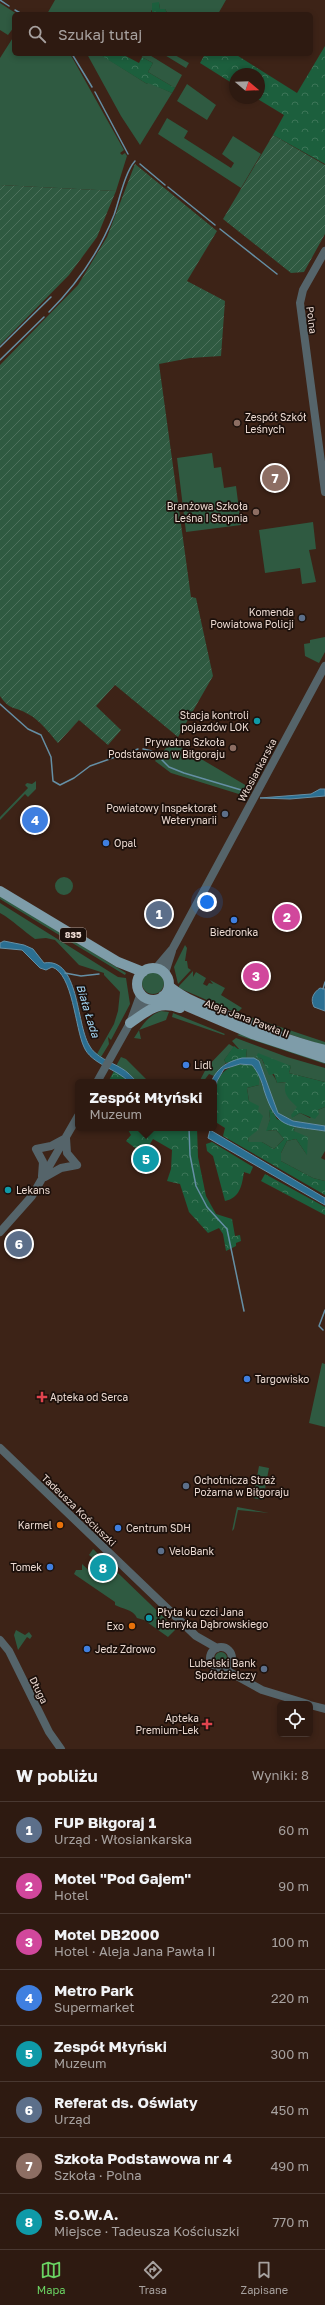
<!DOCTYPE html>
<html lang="pl">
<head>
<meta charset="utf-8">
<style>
  :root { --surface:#2e1a11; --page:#36231a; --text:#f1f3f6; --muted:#a7a19f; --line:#493831; --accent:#6ad363 }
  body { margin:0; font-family:"Golos Text",sans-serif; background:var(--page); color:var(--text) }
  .controls { position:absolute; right:12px; bottom:12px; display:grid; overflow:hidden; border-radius:6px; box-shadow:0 2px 6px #0003 }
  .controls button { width:36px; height:36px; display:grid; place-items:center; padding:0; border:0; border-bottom:1px solid var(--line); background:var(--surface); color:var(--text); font:20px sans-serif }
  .compass { position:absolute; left:229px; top:68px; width:36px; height:36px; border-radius:50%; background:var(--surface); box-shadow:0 2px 6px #0003; rotate:109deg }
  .you { position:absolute; left:207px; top:902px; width:14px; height:14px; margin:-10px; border:3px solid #fff; border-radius:50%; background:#1a73e8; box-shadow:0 0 0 6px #1a73e833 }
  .badge { display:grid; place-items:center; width:26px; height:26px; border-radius:50%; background:var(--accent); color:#fff; font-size:13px; font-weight:700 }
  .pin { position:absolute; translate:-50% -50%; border:2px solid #fff; box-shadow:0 1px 4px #0006 }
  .popup { position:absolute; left:75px; top:1079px; width:142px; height:52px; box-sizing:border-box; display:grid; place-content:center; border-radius:6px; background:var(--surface); filter:drop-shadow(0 1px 3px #0005); font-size:13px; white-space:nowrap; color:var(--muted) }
  .popup b { font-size:15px; color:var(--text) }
  .popup::after { content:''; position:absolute; left:50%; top:100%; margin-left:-8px; border:8px solid transparent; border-top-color:var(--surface) }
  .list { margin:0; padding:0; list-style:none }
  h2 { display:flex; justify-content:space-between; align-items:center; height:52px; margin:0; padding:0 16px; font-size:17px }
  h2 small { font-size:13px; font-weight:400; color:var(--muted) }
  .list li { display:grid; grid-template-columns:26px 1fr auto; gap:12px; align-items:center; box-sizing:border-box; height:56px; padding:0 16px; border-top:1px solid var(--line) }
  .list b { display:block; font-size:15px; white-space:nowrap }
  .list p { margin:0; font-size:13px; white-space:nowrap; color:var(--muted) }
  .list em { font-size:13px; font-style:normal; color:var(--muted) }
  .icon { flex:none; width:22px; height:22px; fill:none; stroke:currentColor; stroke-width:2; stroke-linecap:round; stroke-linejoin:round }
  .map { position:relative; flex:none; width:325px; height:1749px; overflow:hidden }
  .search { position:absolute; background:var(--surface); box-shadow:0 2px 6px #0003; left:12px; right:12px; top:12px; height:44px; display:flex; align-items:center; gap:10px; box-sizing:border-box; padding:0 14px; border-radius:6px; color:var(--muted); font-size:15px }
  .sheet { height:500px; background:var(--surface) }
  nav { display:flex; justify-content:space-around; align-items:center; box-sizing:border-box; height:56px; border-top:1px solid var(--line); background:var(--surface); font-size:11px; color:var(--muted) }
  nav a { display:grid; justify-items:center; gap:2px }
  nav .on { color:var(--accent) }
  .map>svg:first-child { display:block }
  .green { fill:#2f5a41 }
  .forest { fill:url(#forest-crowns) }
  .garden { fill:url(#garden-furrows) }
  .water { fill:#2b6f92; stroke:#658fa5 }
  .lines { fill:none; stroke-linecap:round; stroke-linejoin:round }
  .stream { stroke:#658fa5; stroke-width:1.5 }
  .tertiary { stroke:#55646a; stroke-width:8 }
  .primary { stroke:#7e9ca9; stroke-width:10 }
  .education-dot { fill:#8d6e63; stroke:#1c100b; stroke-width:1.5 }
  .service-dot { fill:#5c6f8a; stroke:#1c100b; stroke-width:1.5 }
  .culture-dot { fill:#0f9aa8; stroke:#1c100b; stroke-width:1.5 }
  .shop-dot { fill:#3f7fe0; stroke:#1c100b; stroke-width:1.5 }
  .health-dot { fill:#e0444e; stroke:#1c100b; stroke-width:1.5 }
  .food-dot { fill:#e8710a; stroke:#1c100b; stroke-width:1.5 }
  .labels { text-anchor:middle; stroke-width:3.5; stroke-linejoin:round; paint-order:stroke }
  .shield { fill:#1c100b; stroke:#ae9d96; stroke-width:1 }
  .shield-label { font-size:9px; font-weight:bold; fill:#ecdad2 }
  .street-label { font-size:10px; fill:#ecdad2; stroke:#1c100b }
  .poi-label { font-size:10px; fill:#ecdad2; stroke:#1c100b; text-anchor:start }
  .water-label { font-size:11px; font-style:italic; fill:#a4d9f9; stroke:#1c100b }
</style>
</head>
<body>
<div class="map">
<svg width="325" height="1749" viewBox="0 0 325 1749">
  <defs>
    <pattern id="forest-crowns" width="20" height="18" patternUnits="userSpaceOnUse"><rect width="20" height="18" fill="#1c5f3d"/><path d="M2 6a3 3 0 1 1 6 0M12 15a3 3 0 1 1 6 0" fill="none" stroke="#3d7558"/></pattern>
    <pattern id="garden-furrows" width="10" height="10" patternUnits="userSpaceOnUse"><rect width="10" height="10" fill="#2f5a41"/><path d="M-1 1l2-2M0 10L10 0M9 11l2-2" fill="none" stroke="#4d715c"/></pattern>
  </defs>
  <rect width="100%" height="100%" fill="#3d2317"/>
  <path class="green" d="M 55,0 L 226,0 L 218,14 L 168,14 L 165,9 L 160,9 L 159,3 L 151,11 L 152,14 L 47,14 Z
    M 0,3 L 17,14 L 14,14 L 14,27 L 8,35 L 0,30 Z
    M 14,36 L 14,54 L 70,54 L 73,59 L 124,150 L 120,153 L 122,155 L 125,153 L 127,156 L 116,191 L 0,185 L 0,58 Z
    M 87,54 L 103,54 L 103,56 L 147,84 L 148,82 L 172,93 L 140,145 L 121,116 Z
    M 143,54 L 148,54 L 182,75 L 175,88 L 148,72 L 153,63 L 142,57 Z
    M 163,54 L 173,54 L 189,63 L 186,68 Z
    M 187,84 L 216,105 L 207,120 L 177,101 Z
    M 167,118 L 188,131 L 184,138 L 231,168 L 234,163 L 222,154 L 233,136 L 261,154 L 241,188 L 158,134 Z
    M 212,453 L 214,468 L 221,467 L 224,488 L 236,486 L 241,525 L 186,532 L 177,458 Z
    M 313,522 L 316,549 L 309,550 L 316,582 L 302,584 L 300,568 L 265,573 L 259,530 Z
    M 325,637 L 325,652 L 319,663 L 305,656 L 304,644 L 310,643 L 310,640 Z
    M 170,743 L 174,743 L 247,786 L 242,795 L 171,773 L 155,761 Z
    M 36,781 L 36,789 L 28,797 L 25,794 L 0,820 L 0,817 L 28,788 L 25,785 L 27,783 L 32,784 Z
    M55 886a9 9 0 1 1 18 0a9 9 0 1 1-18 0Z
    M 0,895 L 126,973 L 125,975 L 0,899 Z
    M 0,903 L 118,977 L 126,978 L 130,1004 L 111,1040 L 108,1037 L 109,1044 L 101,1057 L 97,1054 L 114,1024 L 118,1011 L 120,992 L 104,975 L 104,973 L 79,965 L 55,940 L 46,938 L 35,939 C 23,931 13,920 0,913 Z
    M 185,945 L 187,948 L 185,961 L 187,961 L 188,968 L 191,970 L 178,984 L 174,967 Z
    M 193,971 L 193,977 L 196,972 L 206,978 L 203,984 L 207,986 L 209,983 L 213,984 L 210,980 L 225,988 L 221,995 L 242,1008 L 237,1013 L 179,988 L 179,986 Z
    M142 983a11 11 0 1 1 22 0a11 11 0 1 1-22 0Z
    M 161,1011 L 169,1012 L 166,1020 L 139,1030 L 141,1039 L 134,1038 C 142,1026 147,1016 161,1011 Z
    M 173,1013 L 225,1034 L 224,1035 L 172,1017 Z
    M 250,1017 L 325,1042 L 325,1046 L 253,1022 Z
    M 240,1034 L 325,1061 L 325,1064 L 237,1035 Z
    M 236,1038 L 287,1057 L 325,1068 L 325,1082 L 289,1073 L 291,1066 L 257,1057 L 262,1059 C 265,1070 274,1072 277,1083 L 286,1082 L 292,1101 L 298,1107 L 293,1117 L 300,1113 L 310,1118 L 318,1110 L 325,1107 L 325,1126 L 293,1121 L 278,1113 L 259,1061 L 246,1059 L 247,1049 L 239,1049 L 232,1041 Z
    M 229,1044 L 234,1047 L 224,1060 L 226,1063 L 214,1076 L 209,1074 L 203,1082 L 199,1082 L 207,1067 Z
    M 121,1057 L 126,1059 L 149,1082 L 137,1082 L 121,1068 L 116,1066 Z
    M 259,1075 L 272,1110 L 269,1110 L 270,1119 L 267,1131 L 276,1130 L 284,1139 L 274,1149 L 262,1142 L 249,1142 L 248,1138 L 258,1111 L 249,1101 L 247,1088 L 259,1085 Z
    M 295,1126 L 325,1131 L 325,1151 L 321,1158 L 325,1160 L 325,1181 L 313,1178 L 281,1161 L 281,1153 L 287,1141 L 296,1139 L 307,1155 L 294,1131 Z
    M 322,1363 L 325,1364 L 325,1427 L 309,1423 Z
    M 259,1466 L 269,1468 L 263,1500 L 253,1498 Z
    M 237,1507 L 269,1513 L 238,1510 L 234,1529 L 232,1531 Z
    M 93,1549 L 176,1629 L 168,1637 L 144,1620 L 137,1618 C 133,1609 122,1609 115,1605 L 115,1602 L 74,1574 L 76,1570 L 82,1570 L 82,1564 L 95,1576 L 103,1566 L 89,1555 Z
    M 16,1630 L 25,1635 L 29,1632 L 32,1636 L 30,1639 L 27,1637 L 18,1650 L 14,1635 Z
    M215 1658a6 6 0 1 1 12 0a6 6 0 1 1-12 0Z"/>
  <path class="forest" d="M 159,2 L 160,9 L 165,9 L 168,14 L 152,14 L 152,3 Z
    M 325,46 L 325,164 L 273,135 L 284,115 L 256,98 L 259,98 L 259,74 L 235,74 L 235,85 L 200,63 L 205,54 L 235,54 L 297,93 Z
    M 103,54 L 122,54 L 139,63 L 142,57 L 153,63 L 148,72 L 175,88 L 172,93 L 148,83 L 147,84 L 102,56 Z
    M 234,1046 L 238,1049 L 247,1049 L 246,1059 L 226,1063 L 224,1060 Z
    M 258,1053 L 291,1066 L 289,1073 L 325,1082 L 325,1107 L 318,1110 L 319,1114 L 315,1119 L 300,1113 L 292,1118 L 291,1115 L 297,1107 C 289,1099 282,1094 286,1082 L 277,1083 L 274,1074 L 269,1075 L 262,1059 L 256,1057 Z
    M 245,1064 L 252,1065 L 259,1075 L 259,1085 L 247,1088 L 249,1101 L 259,1106 L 258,1111 L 263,1116 L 258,1130 L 248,1138 L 249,1142 L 262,1142 L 274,1149 L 284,1139 L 276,1130 L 266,1131 L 270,1119 L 269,1110 L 272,1110 L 277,1119 L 295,1126 L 294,1131 L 308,1137 L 307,1155 L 296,1139 L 287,1141 L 281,1153 L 281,1161 L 313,1178 L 325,1181 L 325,1195 L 223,1136 L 225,1128 L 214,1121 C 214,1095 211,1066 245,1064 Z
    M 114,1071 L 119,1072 L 129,1082 L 108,1082 Z
    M 127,1128 L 197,1128 L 198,1157 L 206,1196 L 216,1214 L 232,1219 L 235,1236 L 240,1235 L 241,1241 L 236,1243 L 236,1246 L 226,1251 L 223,1234 L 219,1228 L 208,1233 L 189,1212 L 180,1184 L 167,1181 L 171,1169 L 172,1150 L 153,1139 L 147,1149 L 143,1146 L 139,1151 L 126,1141 L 131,1135 Z
    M 212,1142 L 253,1167 L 250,1174 L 244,1172 C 242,1185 240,1198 225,1201 L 213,1156 L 207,1151 L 206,1144 Z
    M 265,1174 L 325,1207 L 325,1215 L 261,1181 Z"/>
  <path class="garden" d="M 273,135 L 325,165 L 325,234 L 304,272 L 291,273 L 223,219 Z
    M 135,164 L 217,231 L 187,281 L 225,301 L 221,356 L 190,358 L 159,364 L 191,597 L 196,598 L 213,676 L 178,737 L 115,685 L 96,706 L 121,730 L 108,745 L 79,720 L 58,743 C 49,733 40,720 28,714 C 15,706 10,711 0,696 L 0,365 L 78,285 L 107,237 Z
    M 0,185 L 116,191 L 97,237 L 69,275 L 0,345 Z"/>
  <path class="water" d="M 320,789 L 325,789 L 325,796 L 290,799 L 260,798 L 311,794 Z
    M 4,941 L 24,945 L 33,949 L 44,963 C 79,957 76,1023 89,1045 C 95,1057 111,1062 121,1068 C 127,1071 132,1077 137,1082 L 129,1082 C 117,1069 91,1064 84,1047 C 75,1028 73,974 52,967 L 46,970 L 40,968 L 22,950 L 0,948 L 0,943 Z
    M 320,988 L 325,989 L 325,1011 L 314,1007 C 310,999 313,993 320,988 Z
    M 242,1058 L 254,1058 L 259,1061 L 278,1113 L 293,1121 L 325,1126 L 325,1131 C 287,1125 277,1130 264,1090 C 262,1081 258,1072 252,1065 L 240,1064 L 224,1069 L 217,1081 L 214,1101 L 214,1082 L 211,1082 C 218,1067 227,1062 242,1058 Z
    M 210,1130 L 325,1198 L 325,1205 L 208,1138 Z"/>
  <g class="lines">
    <path class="stream" d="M 0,0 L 9,6
      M 15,10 L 22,14
      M 72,54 L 92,87
      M 95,92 L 128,154
      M 140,164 L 165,185
      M 168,187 L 215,225
      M 220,229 L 277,274
      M 49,312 C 78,283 99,253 114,215 C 119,201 125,172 135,161
      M 0,347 L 51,297
      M 0,360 L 44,317
      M 0,704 L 28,729 L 41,735 L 51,757 L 53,781 L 60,785 L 74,778 L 90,766 L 138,749
      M 143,749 L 152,751
      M 161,759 L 169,767 L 184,773 L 248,792
      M 65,973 L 81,976 L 99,974
      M 323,989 L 325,982
      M 189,1128 L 190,1155 L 196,1186 L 207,1207 L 227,1229 L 244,1311
      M 323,1330 L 319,1326 L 325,1310"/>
    <path class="tertiary" d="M 325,251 L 303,290 L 300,303 L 325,492
      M 156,968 L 173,948 L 325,666
      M 165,973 L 172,951
      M 136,1016 L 147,1002 L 152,999
      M 97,1082 L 130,1023 L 141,993
      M 66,1138 L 67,1153 L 77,1165
      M 42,1176 L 43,1162 L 36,1149 L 51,1146 L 64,1139
      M 45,1177 L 61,1168 L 77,1165
      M 0,1232 L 32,1196 L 78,1116
      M 0,1448 L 196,1636 L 217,1648
      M 0,1640 L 9,1651 L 49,1732 L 61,1749
      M210 1658a11 11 0 1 1 22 0a11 11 0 1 1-22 0Z
      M 224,1669 L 262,1690 L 308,1704
      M 310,1705 L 325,1709"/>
    <path class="primary" d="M 0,891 L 118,962 L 143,972
      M137 984a16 16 0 1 1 32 0a16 16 0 1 1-32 0Z
      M 169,986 C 184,999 203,1005 221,1013 C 255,1027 289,1041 325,1050
      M 163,996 L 252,1034 L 325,1058
      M 130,1023 C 148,1011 157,1000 180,1008"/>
  </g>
  <g class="education-dot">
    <circle cx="237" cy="423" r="4"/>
    <circle cx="256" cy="512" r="4"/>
    <circle cx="233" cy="748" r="4"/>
  </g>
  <g class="service-dot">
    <circle cx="302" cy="618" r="4"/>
    <circle cx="225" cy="814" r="4"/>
    <circle cx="186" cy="1486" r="4"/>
    <circle cx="161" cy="1551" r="4"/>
    <circle cx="264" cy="1669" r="4"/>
  </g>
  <g class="culture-dot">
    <circle cx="257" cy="721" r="4"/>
    <circle cx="8" cy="1190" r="4"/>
    <circle cx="149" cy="1618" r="4"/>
  </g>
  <g class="shop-dot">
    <circle cx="106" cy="843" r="4"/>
    <circle cx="234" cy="920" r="4"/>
    <circle cx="186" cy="1065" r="4"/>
    <circle cx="247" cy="1379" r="4"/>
    <circle cx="118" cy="1528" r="4"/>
    <circle cx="50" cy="1567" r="4"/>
    <circle cx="87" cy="1649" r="4"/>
  </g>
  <g class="health-dot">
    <path d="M40 1391h4v4h4v4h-4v4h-4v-4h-4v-4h4z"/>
    <path d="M205 1718h4v4h4v4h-4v4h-4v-4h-4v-4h4z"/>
  </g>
  <g class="food-dot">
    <circle cx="60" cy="1525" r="4"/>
    <circle cx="132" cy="1626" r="4"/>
  </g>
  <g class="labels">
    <rect class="shield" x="60" y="928" width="26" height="14" rx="3"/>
    <g class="shield-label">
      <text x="73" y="938">835</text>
    </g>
    <g class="street-label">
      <text transform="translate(312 320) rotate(83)" y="4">Polna</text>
      <text transform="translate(257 770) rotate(-62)" y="4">Włosiankarska</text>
      <text transform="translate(247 1018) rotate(21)" y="4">Aleja Jana Pawła II</text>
      <text transform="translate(79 1510) rotate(44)" y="4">Tadeusza Kościuszki</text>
      <text transform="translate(39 1690) rotate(64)" y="4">Długa</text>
    </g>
    <g class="poi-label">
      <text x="245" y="421">Zespół Szkół<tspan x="245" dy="12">Leśnych</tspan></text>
      <text x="248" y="510" text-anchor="end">Branżowa Szkoła<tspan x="248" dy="12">Leśna I Stopnia</tspan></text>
      <text x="294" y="616" text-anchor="end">Komenda<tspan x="294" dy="12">Powiatowa Policji</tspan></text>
      <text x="249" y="719" text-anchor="end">Stacja kontroli<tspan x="249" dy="12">pojazdów LOK</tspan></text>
      <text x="225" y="746" text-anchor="end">Prywatna Szkoła<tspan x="225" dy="12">Podstawowa w Biłgoraju</tspan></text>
      <text x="217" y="812" text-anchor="end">Powiatowy Inspektorat<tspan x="217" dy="12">Weterynarii</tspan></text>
      <text x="114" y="847">Opal</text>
      <text x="234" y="936" text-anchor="middle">Biedronka</text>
      <text x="194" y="1069">Lidl</text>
      <text x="16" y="1194">Lekans</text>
      <text x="255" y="1383">Targowisko</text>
      <text x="50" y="1401">Apteka od Serca</text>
      <text x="194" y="1484">Ochotnicza Straż<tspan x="194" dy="12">Pożarna w Biłgoraju</tspan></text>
      <text x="52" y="1529" text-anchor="end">Karmel</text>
      <text x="126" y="1532">Centrum SDH</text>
      <text x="169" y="1555">VeloBank</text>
      <text x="42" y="1571" text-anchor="end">Tomek</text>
      <text x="157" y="1616">Płyta ku czci Jana<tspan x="157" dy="12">Henryka Dąbrowskiego</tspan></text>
      <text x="124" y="1630" text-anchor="end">Exo</text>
      <text x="95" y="1653">Jedz Zdrowo</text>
      <text x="256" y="1667" text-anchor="end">Lubelski Bank<tspan x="256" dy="12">Spółdzielczy</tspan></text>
      <text x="199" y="1722" text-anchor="end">Apteka<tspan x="199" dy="12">Premium-Lek</tspan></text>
    </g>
    <g class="water-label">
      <text transform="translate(88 1011) rotate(73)" y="4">Biała Łada</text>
    </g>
  </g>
</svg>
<div class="controls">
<button><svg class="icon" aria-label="locate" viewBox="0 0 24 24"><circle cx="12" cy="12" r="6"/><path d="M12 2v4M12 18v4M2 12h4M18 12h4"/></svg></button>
</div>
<svg class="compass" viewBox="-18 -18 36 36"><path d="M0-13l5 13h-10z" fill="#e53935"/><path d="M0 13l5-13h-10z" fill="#a7a19f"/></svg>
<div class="you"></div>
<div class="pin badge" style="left:159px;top:914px;background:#5c6f8a">1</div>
<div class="pin badge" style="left:287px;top:917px;background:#d1479c">2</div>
<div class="pin badge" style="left:256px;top:976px;background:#d1479c">3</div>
<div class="pin badge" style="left:35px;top:820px;background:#3f7fe0">4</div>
<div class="pin badge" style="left:146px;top:1159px;background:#0f9aa8">5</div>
<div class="popup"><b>Zespół Młyński</b>Muzeum</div>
<div class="pin badge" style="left:19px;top:1244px;background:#5c6f8a">6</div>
<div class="pin badge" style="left:275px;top:478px;background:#8d6e63">7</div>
<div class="pin badge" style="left:103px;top:1568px;background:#0f9aa8">8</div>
<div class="search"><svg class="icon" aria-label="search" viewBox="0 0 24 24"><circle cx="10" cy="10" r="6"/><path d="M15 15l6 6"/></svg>Szukaj tutaj</div>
</div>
<section class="sheet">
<h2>W pobliżu<small>Wyniki: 8</small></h2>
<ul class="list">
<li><span class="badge" style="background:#5c6f8a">1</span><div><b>FUP Biłgoraj 1</b><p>Urząd · Włosiankarska</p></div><em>60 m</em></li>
<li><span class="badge" style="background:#d1479c">2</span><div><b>Motel &quot;Pod Gajem&quot;</b><p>Hotel</p></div><em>90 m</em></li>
<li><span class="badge" style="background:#d1479c">3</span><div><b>Motel DB2000</b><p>Hotel · Aleja Jana Pawła II</p></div><em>100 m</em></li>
<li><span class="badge" style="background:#3f7fe0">4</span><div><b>Metro Park</b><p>Supermarket</p></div><em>220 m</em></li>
<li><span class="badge" style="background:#0f9aa8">5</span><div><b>Zespół Młyński</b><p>Muzeum</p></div><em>300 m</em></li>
<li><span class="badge" style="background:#5c6f8a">6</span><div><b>Referat ds. Oświaty</b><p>Urząd</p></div><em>450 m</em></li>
<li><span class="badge" style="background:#8d6e63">7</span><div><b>Szkoła Podstawowa nr 4</b><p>Szkoła · Polna</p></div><em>490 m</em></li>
<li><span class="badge" style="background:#0f9aa8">8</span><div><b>S.O.W.A.</b><p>Miejsce · Tadeusza Kościuszki</p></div><em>770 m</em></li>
</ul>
</section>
<nav>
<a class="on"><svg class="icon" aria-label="map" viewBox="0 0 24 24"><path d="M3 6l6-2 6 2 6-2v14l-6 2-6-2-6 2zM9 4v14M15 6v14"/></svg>Mapa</a>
<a><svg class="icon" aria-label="directions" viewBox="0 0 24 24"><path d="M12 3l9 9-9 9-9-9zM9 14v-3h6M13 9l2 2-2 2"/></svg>Trasa</a>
<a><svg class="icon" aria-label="saved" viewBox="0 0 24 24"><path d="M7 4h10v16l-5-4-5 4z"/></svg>Zapisane</a>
</nav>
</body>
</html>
